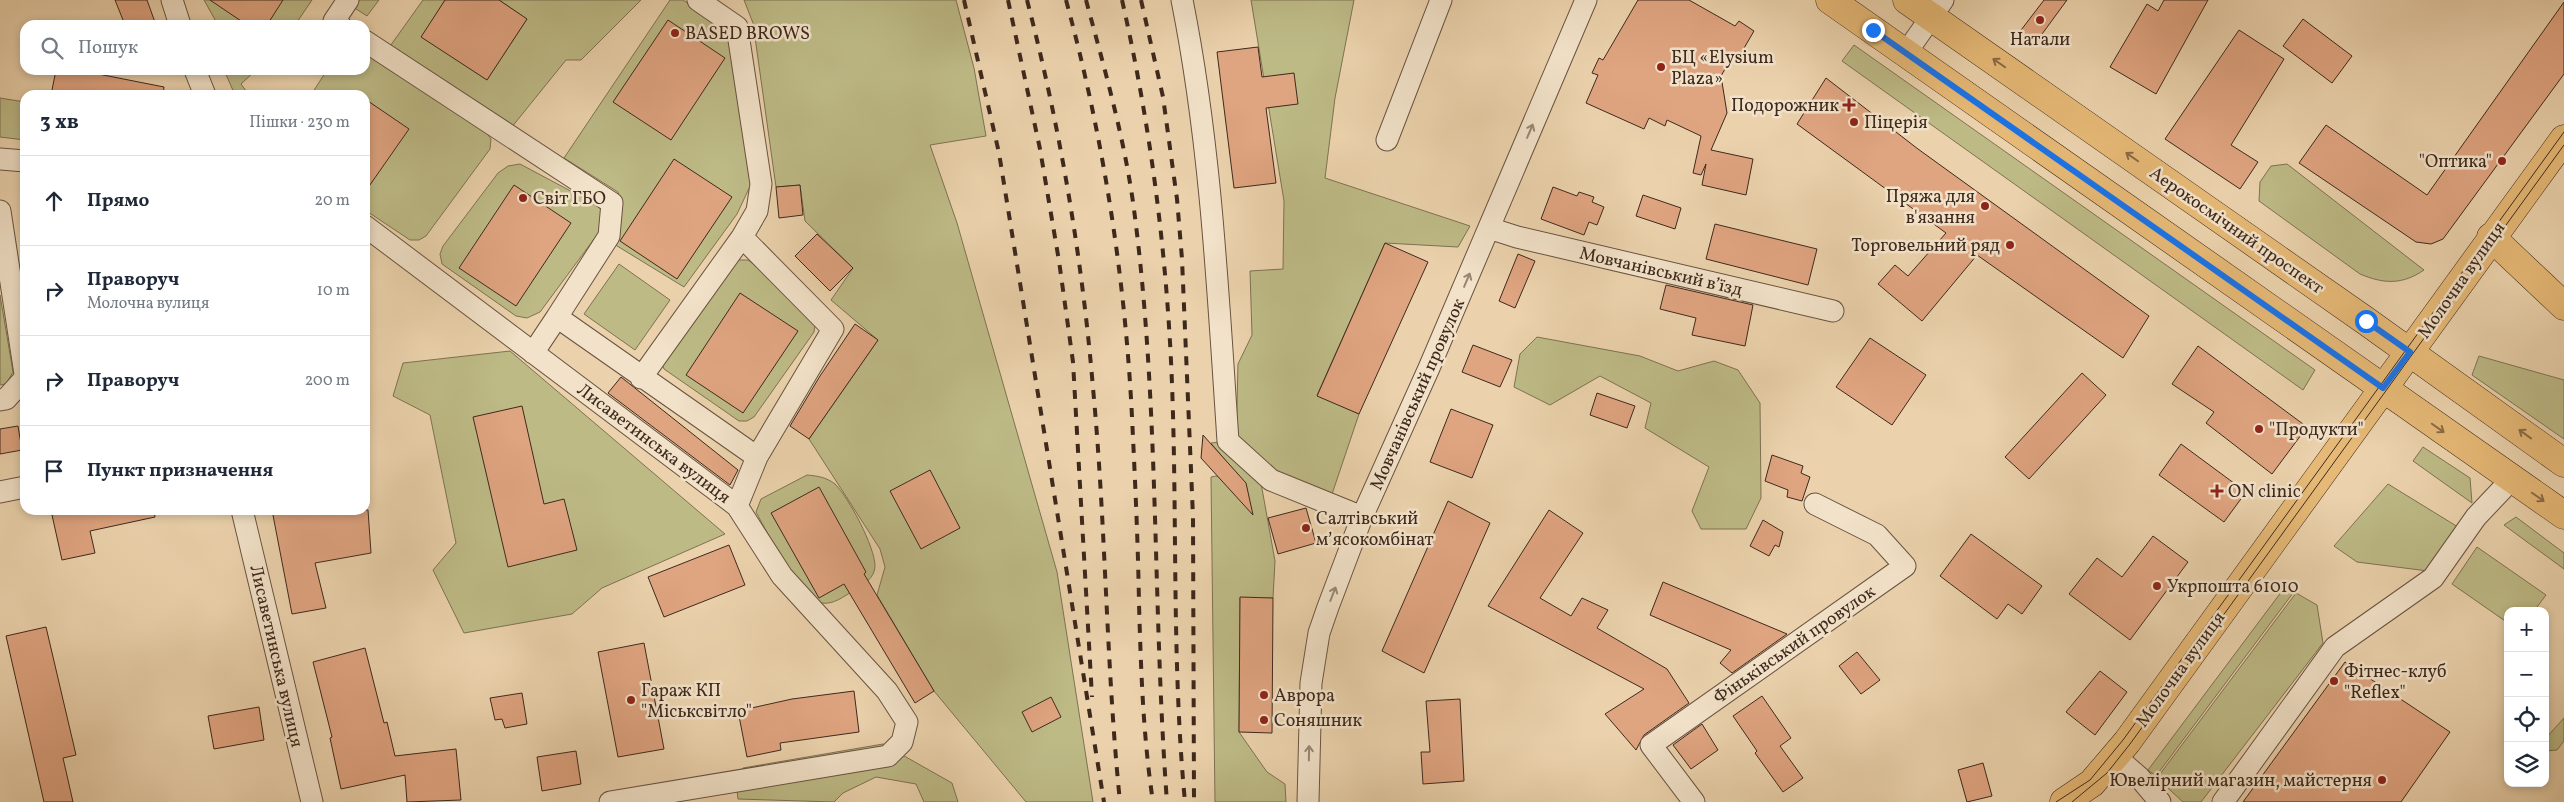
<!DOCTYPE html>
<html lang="uk">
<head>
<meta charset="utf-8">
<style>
  :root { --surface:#fff; --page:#f2f2f3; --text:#1f2937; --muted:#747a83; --line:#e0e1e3 }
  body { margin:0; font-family:Vollkorn,serif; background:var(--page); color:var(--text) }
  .controls { position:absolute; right:15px; bottom:15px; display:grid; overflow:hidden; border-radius:10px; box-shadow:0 2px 8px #0003 }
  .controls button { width:45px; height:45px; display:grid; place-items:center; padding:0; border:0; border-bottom:1px solid var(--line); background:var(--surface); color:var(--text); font:25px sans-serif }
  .stop { position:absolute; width:15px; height:15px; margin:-11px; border:4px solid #1a73e8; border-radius:50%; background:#fff }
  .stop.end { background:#1a73e8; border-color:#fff; box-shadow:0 1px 5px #0008 }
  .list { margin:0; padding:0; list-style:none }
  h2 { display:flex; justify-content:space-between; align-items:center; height:65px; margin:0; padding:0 20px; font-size:21px }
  h2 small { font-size:16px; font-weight:400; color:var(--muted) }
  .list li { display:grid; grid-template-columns:32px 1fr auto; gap:15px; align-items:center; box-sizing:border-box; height:90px; padding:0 20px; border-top:1px solid var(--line) }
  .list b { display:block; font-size:19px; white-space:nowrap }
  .list p { margin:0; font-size:16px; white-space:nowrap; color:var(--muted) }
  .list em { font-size:16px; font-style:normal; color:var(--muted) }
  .icon { flex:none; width:28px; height:28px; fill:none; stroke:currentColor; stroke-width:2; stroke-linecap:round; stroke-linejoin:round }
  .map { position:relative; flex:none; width:2564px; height:802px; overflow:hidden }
  .search { position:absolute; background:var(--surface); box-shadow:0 2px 8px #0003; left:20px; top:20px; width:350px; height:55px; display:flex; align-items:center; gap:12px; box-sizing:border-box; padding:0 18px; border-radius:15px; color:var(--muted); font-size:19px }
  .panel { position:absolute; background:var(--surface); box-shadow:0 2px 8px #0003; left:20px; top:90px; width:350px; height:425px; border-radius:15px }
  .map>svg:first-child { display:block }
  .green { fill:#bdba86; stroke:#7e7252 }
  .building { fill:#dfa480; stroke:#3e291d }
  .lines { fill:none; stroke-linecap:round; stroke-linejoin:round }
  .minor-casing { stroke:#695341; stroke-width:23 }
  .major-casing { stroke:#3e291d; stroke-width:29 }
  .minor { stroke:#f2e2c9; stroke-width:21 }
  .major { stroke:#e6b976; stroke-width:28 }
  .tram { stroke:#3e291d; stroke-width:1 }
  .rail { stroke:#3e291d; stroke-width:4; stroke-dasharray:9 9; stroke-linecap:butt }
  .oneway { stroke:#8a6a45 }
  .oneway2 { stroke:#988673 }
  .route { stroke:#1a73e8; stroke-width:6 }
  .poi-dot { fill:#8f2418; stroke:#f2e2c9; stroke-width:2 }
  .labels { text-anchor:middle; stroke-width:5; stroke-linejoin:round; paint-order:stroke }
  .poi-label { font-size:18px; fill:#3e291d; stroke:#f2e2c9; text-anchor:start }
  .street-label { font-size:18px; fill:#3e291d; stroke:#f2e2c9 }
</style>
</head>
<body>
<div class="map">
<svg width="2564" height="802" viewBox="0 0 2564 802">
  <rect width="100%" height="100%" fill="#ebd2ac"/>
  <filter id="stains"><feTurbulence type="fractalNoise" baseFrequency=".004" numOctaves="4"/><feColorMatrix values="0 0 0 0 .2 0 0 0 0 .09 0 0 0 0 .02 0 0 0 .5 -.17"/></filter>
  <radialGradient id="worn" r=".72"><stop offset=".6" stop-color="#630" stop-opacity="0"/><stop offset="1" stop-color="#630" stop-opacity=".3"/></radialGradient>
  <path class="green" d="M 204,0 L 312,0 L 295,25 L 218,25 Z
    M 353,0 L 379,0 L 367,16 L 350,5 Z
    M 423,0 L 445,0 L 422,37 L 487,80 L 527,19 L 499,0 L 641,0 L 581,60 L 566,60 L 511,128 L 388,49 Z
    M 670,0 L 683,0 L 718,23 L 730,34 L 753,180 L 737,214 L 684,287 L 609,241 C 620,221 624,214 618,192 L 564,158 Z
    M 744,0 L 956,0 L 974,68 L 986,136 L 930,145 L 957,223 L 1057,572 L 1093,802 L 1026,802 L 934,691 L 877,595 L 885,567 L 880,549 L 809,439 L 878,340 L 831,300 L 853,268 L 805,221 L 800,185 L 776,187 L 753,23 Z
    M 1251,0 L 1354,0 L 1335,98 L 1325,178 L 1470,226 L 1458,247 L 1385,243 L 1317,395 L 1359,414 L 1329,503 L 1261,483 L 1275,561 L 1273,598 L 1240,598 L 1239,732 L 1267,772 L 1285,784 L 1286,802 L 1215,802 L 1211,477 L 1216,476 L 1245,484 L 1211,443 L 1228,441 L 1236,447 L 1238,364 L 1252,335 L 1250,271 L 1283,269 L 1284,201 Z
    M 1854,45 L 2315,370 L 2303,390 L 1842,61 Z
    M 365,52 L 480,124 L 491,139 L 490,149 L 426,236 L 419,240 L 410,240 L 365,210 L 365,95 L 311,95 L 327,70 L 365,70 Z
    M 224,70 L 256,70 L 241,84 L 249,95 L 235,95 Z
    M 0,98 L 25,102 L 25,140 L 0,137 Z
    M 520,164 L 597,205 L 604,214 L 603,227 L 540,312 L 527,318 L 516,316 L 442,264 L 440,254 L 443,246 L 498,173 L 508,166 Z
    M 2287,164 L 2424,270 C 2402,285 2384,284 2360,274 L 2259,201 L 2260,182 L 2271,166 Z
    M 738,260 L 748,260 L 756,266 L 815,325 L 814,332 L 754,417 L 747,421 L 739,421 L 664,369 L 662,364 Z
    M 619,264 L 670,300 L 635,350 L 584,314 Z
    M 0,295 L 13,372 L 6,384 L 0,385 Z
    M 1537,337 L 1640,356 L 1678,371 L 1714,361 L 1738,370 L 1760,403 L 1761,498 L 1746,529 L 1701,529 L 1692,511 L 1709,467 L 1645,428 L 1651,403 L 1600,376 L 1550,405 L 1514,387 L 1520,354 Z
    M 510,351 L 725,534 L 602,588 L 572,614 L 464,633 L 433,570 L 456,543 L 430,415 L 393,396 L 403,363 Z
    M 2479,356 L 2564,380 L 2564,439 L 2472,375 Z
    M 2423,447 L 2470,478 L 2472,503 L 2413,461 Z
    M 807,475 C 817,476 826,477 835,484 C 849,498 875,547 875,566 C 875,578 863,585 854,590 C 845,596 833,605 822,603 C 797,599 768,533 756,512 L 761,499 Z
    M 2388,484 L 2458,527 L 2428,571 L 2357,562 L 2334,546 Z
    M 2516,517 L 2564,553 L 2564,569 L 2504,525 Z
    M 2477,547 L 2546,595 L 2534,611 L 2508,611 L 2508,623 L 2452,584 Z
    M 2285,587 L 2293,593 L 2156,776 L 2148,770 Z
    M 2296,593 L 2317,605 L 2323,643 L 2201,802 L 2183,802 L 2157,778 Z
    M 2564,718 L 2564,741 L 2557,750 L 2545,751 L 2545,739 Z
    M 883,744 L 952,783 L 958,802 L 924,802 L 916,784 L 876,777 L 843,793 L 834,802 L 738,799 L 736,781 L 743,768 Z"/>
  <path class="building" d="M 115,0 L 147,0 L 156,25 L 125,25 Z
    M 210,0 L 283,0 L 267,25 L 247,25 Z
    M 445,0 L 499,0 L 527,19 L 487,80 L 421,37 Z
    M 1638,0 L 1689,0 L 1735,26 L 1739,21 L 1754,31 L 1740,55 L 1735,52 L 1721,76 L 1727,113 L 1711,150 L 1753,159 L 1746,195 L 1702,185 L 1706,164 L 1701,175 L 1693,173 L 1701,136 L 1667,120 L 1665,126 L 1649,118 L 1644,129 L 1586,103 L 1598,75 L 1592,73 L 1599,58 L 1603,60 Z
    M 2044,0 L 2067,0 L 2034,45 L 2018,34 Z
    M 2164,0 L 2208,0 L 2156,94 L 2110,67 L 2147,4 L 2158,11 Z
    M 2564,2 L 2564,74 L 2443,239 L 2431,244 L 2416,242 L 2299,163 L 2326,125 L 2427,195 Z
    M 2303,19 L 2352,56 L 2332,83 L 2283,46 Z
    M 668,20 L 725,58 L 671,140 L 613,102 Z
    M 2239,30 L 2284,59 L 2231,145 L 2258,162 L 2240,189 L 2165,139 Z
    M 1258,47 L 1262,77 L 1294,73 L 1298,104 L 1266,108 L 1276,183 L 1234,188 L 1217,52 Z
    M 56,70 L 78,70 L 164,87 L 163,95 L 51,95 Z
    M 1826,78 L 1918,149 L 2149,316 L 2123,358 L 1977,255 L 1922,321 L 1878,284 L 1895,265 L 1908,276 L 1946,233 L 1797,124 Z
    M 365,99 L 409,129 L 365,192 Z
    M 674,159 L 732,197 L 677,279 L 620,241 Z
    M 514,185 L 571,223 L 516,306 L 459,268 Z
    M 800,185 L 803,215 L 779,218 L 776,187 Z
    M 1553,187 L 1577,196 L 1579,192 L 1594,197 L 1592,202 L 1604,207 L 1597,225 L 1589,222 L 1584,235 L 1541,219 Z
    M 1643,195 L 1681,208 L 1675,229 L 1636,216 Z
    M 1715,224 L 1817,249 L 1808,285 L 1706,259 Z
    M 817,234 L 853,268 L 830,291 L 795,256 Z
    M 1385,243 L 1428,262 L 1359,414 L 1317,396 Z
    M 1518,254 L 1535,261 L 1515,308 L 1499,301 Z
    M 1666,285 L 1753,305 L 1745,346 L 1692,335 L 1696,318 L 1660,309 Z
    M 740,293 L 798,331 L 743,413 L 686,375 Z
    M 855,324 L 878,340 L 809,439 L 790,426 L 820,376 Z
    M 1870,338 L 1926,375 L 1892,425 L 1836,387 Z
    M 1473,345 L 1512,360 L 1500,387 L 1462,372 Z
    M 2198,346 L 2307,427 L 2272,474 L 2206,423 L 2214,412 L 2172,384 Z
    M 2082,373 L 2106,395 L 2029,479 L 2005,457 Z
    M 621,377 L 738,470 L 730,485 L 608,393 Z
    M 1597,393 L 1635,406 L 1627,428 L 1590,415 Z
    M 522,406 L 544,504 L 564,499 L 577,550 L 508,567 L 473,417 Z
    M 1451,409 L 1493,425 L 1472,478 L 1430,462 Z
    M 18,426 L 22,450 L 0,454 L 0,429 Z
    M 1203,435 L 1246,483 L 1253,515 L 1201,458 Z
    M 2181,444 L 2246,492 L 2224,522 L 2159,475 Z
    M 1772,455 L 1803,466 L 1801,473 L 1810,477 L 1802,501 L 1787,497 L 1788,490 L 1765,481 Z
    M 930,470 L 960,528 L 921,549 L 890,491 Z
    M 819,487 L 866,572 L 864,574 L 934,691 L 915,703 L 844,584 L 819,598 L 771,513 Z
    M 1448,501 L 1490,523 L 1424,673 L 1382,651 Z
    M 1306,508 L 1316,543 L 1278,554 L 1268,518 Z
    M 74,510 L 154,510 L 155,517 L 90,531 L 95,553 L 62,560 L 52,515 Z
    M 272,510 L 368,510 L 371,553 L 315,563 L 326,608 L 292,614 Z
    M 1549,510 L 1583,533 L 1540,598 L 1571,616 L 1582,598 L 1608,610 L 1597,628 L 1667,669 L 1689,703 L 1644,735 L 1636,750 L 1605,714 L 1644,689 L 1488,606 Z
    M 1763,520 L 1783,532 L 1779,547 L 1775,545 L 1769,556 L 1750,546 Z
    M 1971,534 L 2042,586 L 2022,614 L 2008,604 L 1997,619 L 1940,576 Z
    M 2153,536 L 2188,562 L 2130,640 L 2069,594 L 2097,558 L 2122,577 Z
    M 729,545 L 745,585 L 664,617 L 648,577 Z
    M 1663,582 L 1787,634 L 1732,673 L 1720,663 L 1731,650 L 1650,615 Z
    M 1240,597 L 1273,598 L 1272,733 L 1239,732 Z
    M 46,627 L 76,755 L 63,758 L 73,802 L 44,802 L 6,636 Z
    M 644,643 L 664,749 L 618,757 L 598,652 Z
    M 365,648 L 384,723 L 387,722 L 395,756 L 456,749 L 461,800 L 407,802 L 405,775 L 341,789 L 330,738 L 332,737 L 313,662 Z
    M 1857,652 L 1880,680 L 1861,694 L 1839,666 Z
    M 2345,662 L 2450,732 L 2401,802 L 2243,802 Z
    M 2100,671 L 2127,692 L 2095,735 L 2066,712 Z
    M 854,691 L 859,732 L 780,743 L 781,750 L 747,757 L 738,711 L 792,699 Z
    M 522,693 L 527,724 L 505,728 L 502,719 L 495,720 L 490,698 Z
    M 1762,696 L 1791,738 L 1780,746 L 1803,778 L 1783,792 L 1755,753 L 1757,751 L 1733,716 Z
    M 1051,697 L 1061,717 L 1032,732 L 1022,712 Z
    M 1460,699 L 1464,781 L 1423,784 L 1421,752 L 1430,752 L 1426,701 Z
    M 259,707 L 264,740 L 214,749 L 208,716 Z
    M 1702,724 L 1718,750 L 1691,769 L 1673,745 Z
    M 576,751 L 581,784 L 542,791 L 537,757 Z
    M 1983,763 L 1992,796 L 1967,802 L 1958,770 Z"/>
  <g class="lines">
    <g class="minor-casing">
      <path id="minor" d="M 172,0 L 180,25
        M 698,0 L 737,27 L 761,184 L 757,211 L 742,237 L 833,329 L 757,457 L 737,506
        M 1182,0 C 1211,145 1218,293 1228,441 L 1271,480 L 1362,517
        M 340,25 L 334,21 L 348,0
        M 365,41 L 612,203 L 609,236 L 557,317
        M 1906,53 L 1943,0
        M 195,70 L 205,95
        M 1387,140 L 1441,0
        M 0,159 L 25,161
        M 0,211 L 25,374
        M 365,226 L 737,506 L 782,576 L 887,691 L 907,722 L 902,742 L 888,756 L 610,802
        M 1489,228 L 1517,237 L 1833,311
        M 533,353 L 557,317 L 757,457
        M 641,378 L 742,237
        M 0,400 L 6,399 L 25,378
        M 0,492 L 25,487
        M 242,510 L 312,802
        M 2116,757 L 2139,777 L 2160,802
        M 1308,802 L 1311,683 L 1319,633 L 1328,607 L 1362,517 L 1429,368 L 1586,0
        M 1694,802 L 1651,745 L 1905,566 L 1877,535 L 1815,504
        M 2223,802 L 2335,647 L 2433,578 L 2476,517 L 2512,479"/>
    </g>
    <g class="major-casing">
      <path id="major" d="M 1830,0 L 2564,515
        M 1907,0 L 2366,321 L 2564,463
        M 2491,237 L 2564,306
        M 2064,802 L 2092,783 L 2127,742 L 2564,139"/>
    </g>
    <use href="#minor" class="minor"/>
    <use href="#major" class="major"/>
    <path class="tram" d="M 2056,802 L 2090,780 L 2123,740 L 2564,132
      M 2072,802 L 2107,773 L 2130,744 L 2564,145"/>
    <path class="rail" d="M 964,0 L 999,153 L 1104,802
      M 1008,0 L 1040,149 L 1059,261 L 1073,362 L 1092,697
      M 1027,0 C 1060,127 1082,257 1093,388 C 1106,526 1106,665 1120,802
      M 1066,0 C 1103,136 1125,276 1132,417 C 1135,479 1138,541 1139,604 C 1141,670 1143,736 1153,802
      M 1086,0 C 1104,67 1123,133 1133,202 C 1160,401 1152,602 1167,802
      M 1122,0 C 1149,119 1165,239 1171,361 C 1178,507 1171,656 1185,802
      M 1141,0 L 1163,97 L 1177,199 L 1182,259 L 1193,517 L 1194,802"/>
  </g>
  <defs><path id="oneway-shaft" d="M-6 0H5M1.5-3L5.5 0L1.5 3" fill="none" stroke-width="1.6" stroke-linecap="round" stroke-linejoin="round" transform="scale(1.25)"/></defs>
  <g class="oneway">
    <use href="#oneway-shaft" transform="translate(1999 63) rotate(-145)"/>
    <use href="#oneway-shaft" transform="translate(2132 157) rotate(-145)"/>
    <use href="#oneway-shaft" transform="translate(2438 428) rotate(35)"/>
    <use href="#oneway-shaft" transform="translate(2525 434) rotate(-144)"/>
    <use href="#oneway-shaft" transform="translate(2538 497) rotate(35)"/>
  </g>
  <g class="oneway2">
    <use href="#oneway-shaft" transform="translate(1530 131) rotate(-67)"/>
    <use href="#oneway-shaft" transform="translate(1467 280) rotate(-67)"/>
    <use href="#oneway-shaft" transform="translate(1333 594) rotate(-69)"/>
    <use href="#oneway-shaft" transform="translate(1309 753) rotate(-89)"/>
  </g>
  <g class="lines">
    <path class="route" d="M 1873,30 L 2383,388 L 2410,352 L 2366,321"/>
  </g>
  <g class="poi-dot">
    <circle cx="2040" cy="20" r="5"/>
    <circle cx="675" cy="33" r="5"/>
    <circle cx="1661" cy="67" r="5"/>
    <path d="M1846.5 97.5h5v5h5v5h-5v5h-5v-5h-5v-5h5z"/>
    <circle cx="1854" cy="122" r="5"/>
    <circle cx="2502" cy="161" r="5"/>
    <circle cx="523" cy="198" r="5"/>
    <circle cx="1985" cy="206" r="5"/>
    <circle cx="2010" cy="245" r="5"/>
    <circle cx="2259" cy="429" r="5"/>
    <path d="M2214.5 483.5h5v5h5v5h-5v5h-5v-5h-5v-5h5z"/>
    <circle cx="1306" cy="528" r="5"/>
    <circle cx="2157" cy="586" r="5"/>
    <circle cx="2334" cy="681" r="5"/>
    <circle cx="1264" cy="695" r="5"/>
    <circle cx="631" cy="700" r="5"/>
    <circle cx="1264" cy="720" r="5"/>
    <circle cx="2382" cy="780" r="5"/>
  </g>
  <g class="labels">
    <g class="poi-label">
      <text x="685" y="39">BASED BROWS</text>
      <text x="2040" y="45" text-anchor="middle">Натали</text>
      <text x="1671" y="63">БЦ «Elysium<tspan x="1671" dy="21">Plaza»</tspan></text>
      <text x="1839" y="111" text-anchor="end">Подорожник</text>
      <text x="1864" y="128">Піцерія</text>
      <text x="2492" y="167" text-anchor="end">"Оптика"</text>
      <text x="1975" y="202" text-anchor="end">Пряжа для<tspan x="1975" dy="21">в'язання</tspan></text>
      <text x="533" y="204">Світ ГБО</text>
      <text x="2000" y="251" text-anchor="end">Торговельний ряд</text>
      <text x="2269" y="435">"Продукти"</text>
      <text x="2228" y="497">ON clinic</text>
      <text x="1316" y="524">Салтівський<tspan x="1316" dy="21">мʼясокомбінат</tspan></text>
      <text x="2167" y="592">Укрпошта 61010</text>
      <text x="2344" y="677">Фітнес-клуб<tspan x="2344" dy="21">"Reflex"</tspan></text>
      <text x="641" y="696">Гараж КП<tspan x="641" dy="21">"Міськсвітло"</tspan></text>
      <text x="1274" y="701">Аврора</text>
      <text x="1274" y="726">Соняшник</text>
      <text x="2372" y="786" text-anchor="end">Ювелірний магазин, майстерня</text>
    </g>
    <g class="street-label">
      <text transform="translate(2237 230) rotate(35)" y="6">Аерокосмічний проспект</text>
      <text transform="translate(1661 271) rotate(13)" y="6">Мовчанівський в’їзд</text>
      <text transform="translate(2461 280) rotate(-55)" y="6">Молочна вулиця</text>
      <text transform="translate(1417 394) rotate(-66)" y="6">Мовчанівський провулок</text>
      <text transform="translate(654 443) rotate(37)" y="6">Лисаветинська вулиця</text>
      <text transform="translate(1794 644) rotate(-35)" y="6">Фіньківський провулок</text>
      <text transform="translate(277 656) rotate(77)" y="6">Лисаветинська вулиця</text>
      <text transform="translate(2180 669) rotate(-54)" y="6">Молочна вулиця</text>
    </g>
  </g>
  <rect width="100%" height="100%" filter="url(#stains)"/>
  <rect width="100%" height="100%" fill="url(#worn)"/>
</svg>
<div class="controls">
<button>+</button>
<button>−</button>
<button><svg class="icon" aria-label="locate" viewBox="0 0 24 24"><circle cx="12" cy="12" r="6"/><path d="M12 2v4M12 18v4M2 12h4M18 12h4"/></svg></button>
<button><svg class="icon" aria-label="layers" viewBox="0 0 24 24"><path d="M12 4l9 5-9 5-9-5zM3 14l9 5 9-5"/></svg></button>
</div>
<div class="stop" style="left:2366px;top:321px"></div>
<div class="stop end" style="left:1873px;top:30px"></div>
<div class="search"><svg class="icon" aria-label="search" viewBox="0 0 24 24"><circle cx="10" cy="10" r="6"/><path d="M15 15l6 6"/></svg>Пошук</div>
<section class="panel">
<h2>3 хв<small>Пішки · 230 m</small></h2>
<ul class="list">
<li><svg class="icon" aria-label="ahead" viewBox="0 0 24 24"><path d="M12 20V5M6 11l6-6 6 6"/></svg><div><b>Прямо</b></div><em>20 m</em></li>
<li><svg class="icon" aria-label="right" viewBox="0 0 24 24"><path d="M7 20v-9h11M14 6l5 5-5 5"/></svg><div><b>Праворуч</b><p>Молочна вулиця</p></div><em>10 m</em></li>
<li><svg class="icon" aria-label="right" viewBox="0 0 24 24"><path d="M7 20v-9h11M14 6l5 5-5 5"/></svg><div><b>Праворуч</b></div><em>200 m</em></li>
<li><svg class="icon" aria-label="arrive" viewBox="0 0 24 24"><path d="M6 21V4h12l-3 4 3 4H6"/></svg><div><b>Пункт призначення</b></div></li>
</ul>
</section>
</div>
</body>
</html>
